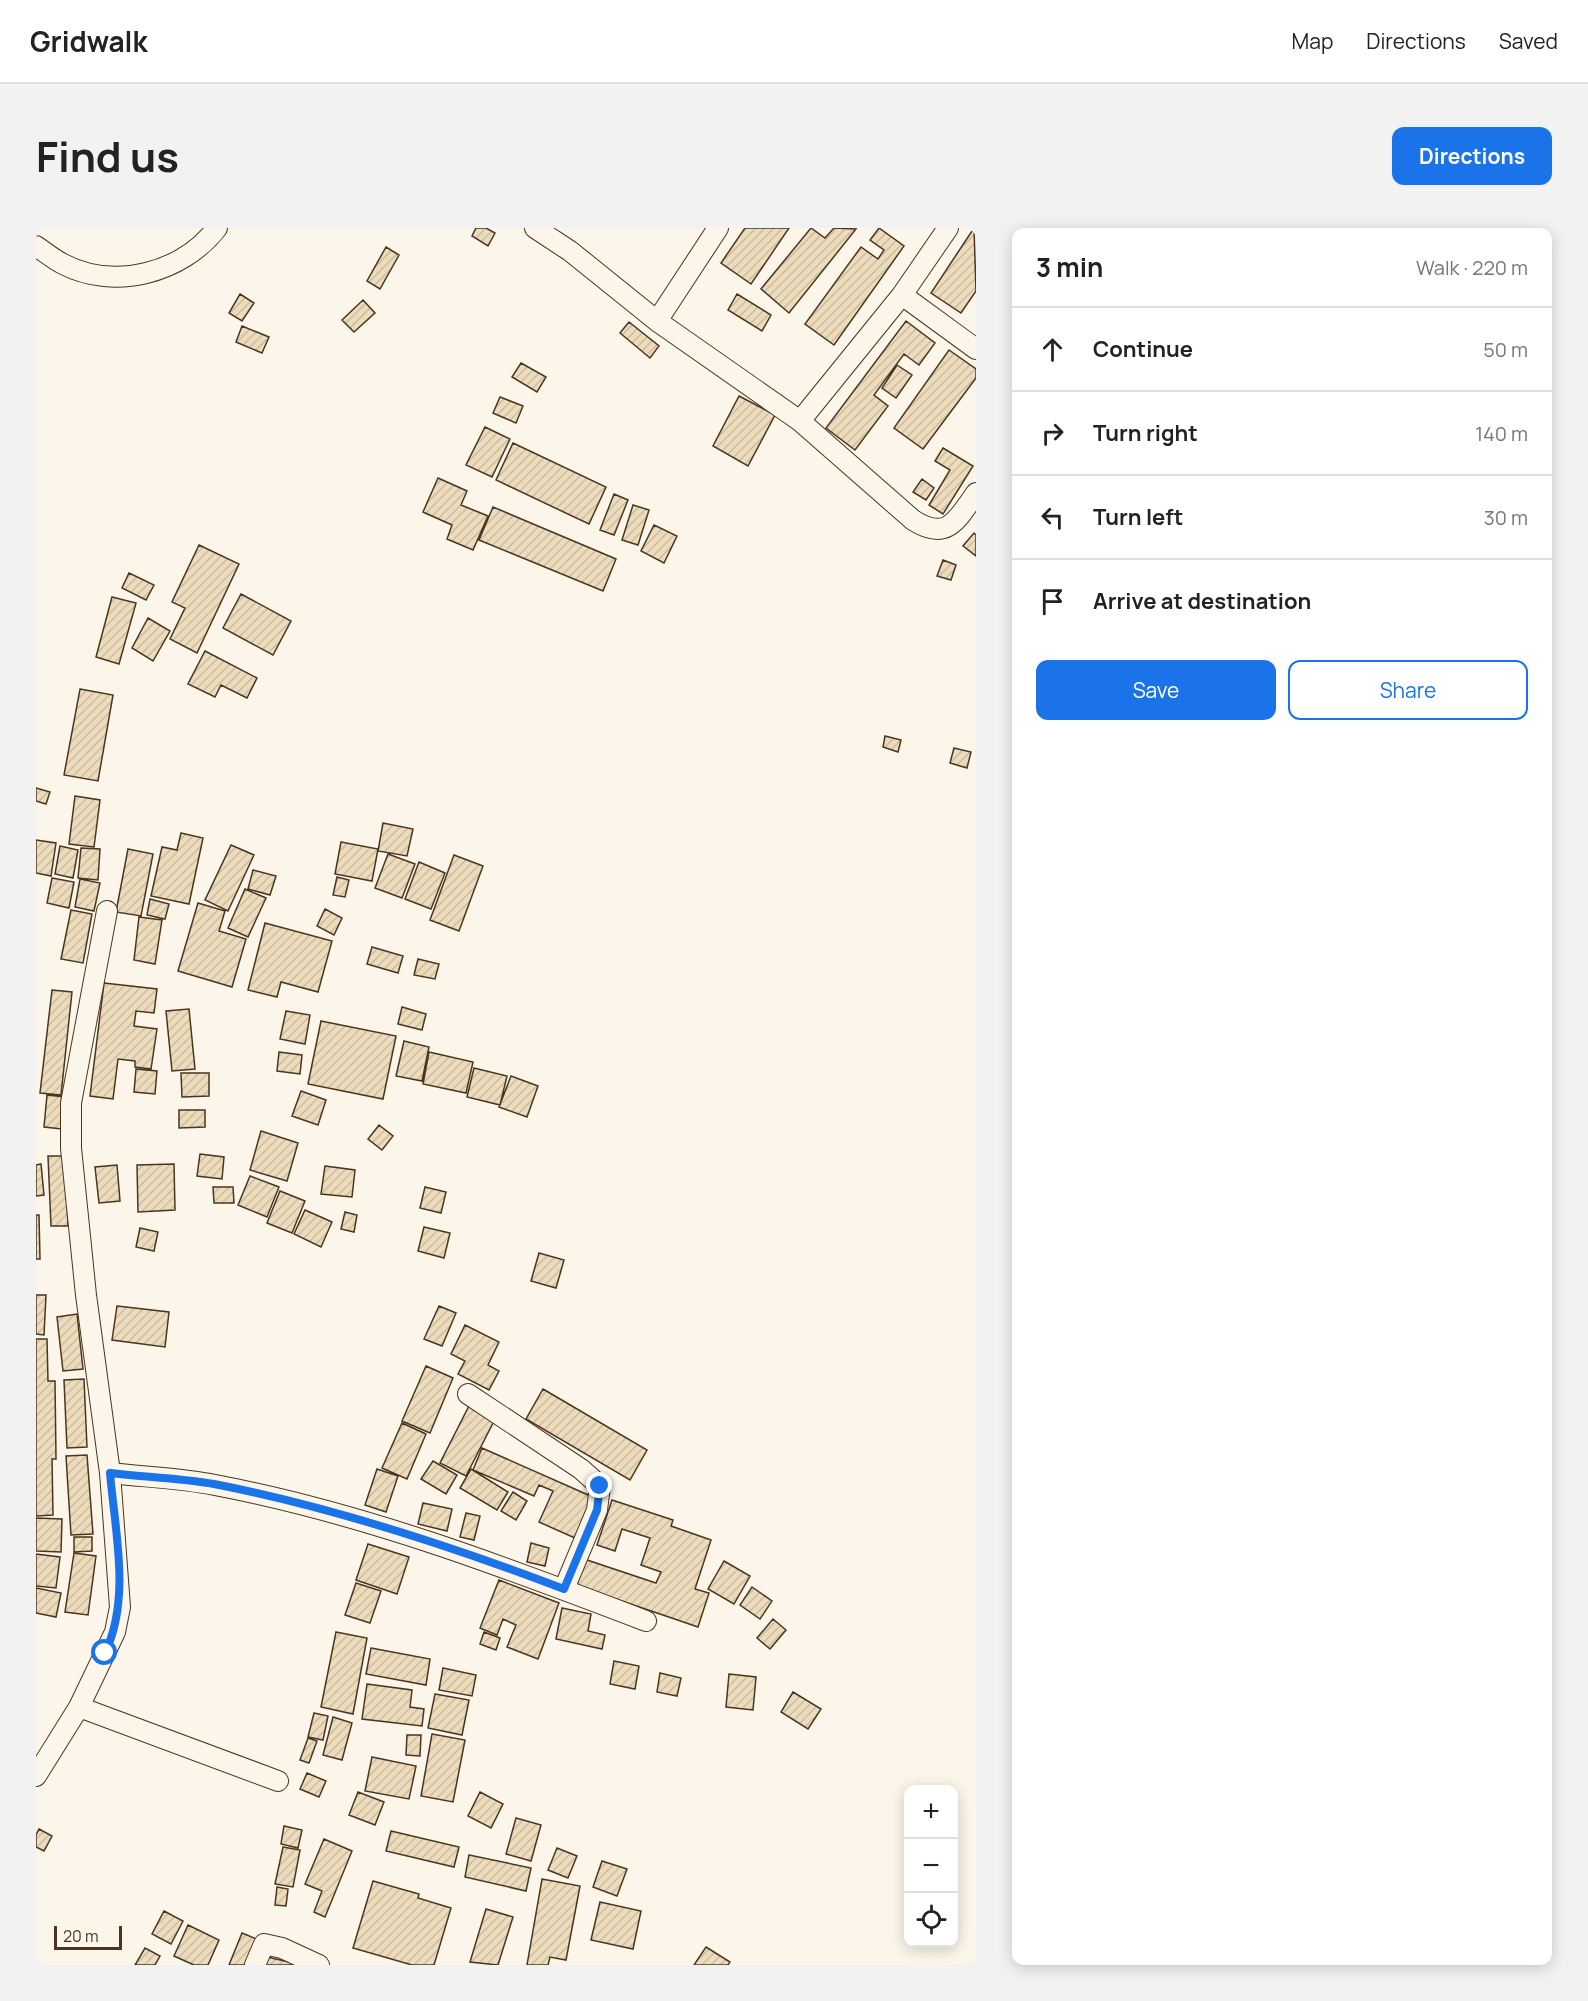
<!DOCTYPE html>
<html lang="en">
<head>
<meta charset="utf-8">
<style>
  :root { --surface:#fff; --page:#f2f2f2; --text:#222; --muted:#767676; --line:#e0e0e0; --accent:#1a73e8 }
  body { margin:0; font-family:Manrope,sans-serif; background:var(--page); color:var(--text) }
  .controls { position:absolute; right:18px; bottom:18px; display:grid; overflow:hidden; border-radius:12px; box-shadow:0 3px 15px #0003 }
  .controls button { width:54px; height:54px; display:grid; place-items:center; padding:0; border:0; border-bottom:2px solid var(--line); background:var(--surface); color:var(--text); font:30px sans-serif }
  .scale { position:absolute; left:18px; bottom:15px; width:68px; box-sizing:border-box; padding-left:6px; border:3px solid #4a3520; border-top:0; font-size:16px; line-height:21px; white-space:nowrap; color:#4a3520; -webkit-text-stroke:4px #fbf6e9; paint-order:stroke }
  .stop { position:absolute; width:18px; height:18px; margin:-14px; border:4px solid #1a73e8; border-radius:50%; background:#fff }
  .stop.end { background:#1a73e8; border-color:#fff; box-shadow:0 2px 6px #0008 }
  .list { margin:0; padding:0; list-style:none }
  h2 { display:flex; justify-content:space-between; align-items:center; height:78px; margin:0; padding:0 24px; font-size:26px }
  h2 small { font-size:20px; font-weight:400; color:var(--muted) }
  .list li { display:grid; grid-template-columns:39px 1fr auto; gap:18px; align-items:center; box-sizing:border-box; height:84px; padding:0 24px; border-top:2px solid var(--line) }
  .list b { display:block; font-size:22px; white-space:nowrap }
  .list em { font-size:20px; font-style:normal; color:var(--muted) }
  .actions { display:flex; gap:12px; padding:18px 24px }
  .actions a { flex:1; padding:14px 0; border:2px solid var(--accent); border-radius:12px; text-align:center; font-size:21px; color:var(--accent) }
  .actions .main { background:var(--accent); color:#fff }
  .icon { flex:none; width:33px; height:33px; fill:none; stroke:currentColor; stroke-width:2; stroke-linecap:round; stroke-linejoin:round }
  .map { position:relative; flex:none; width:940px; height:1737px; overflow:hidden; border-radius:12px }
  header { display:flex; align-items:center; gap:36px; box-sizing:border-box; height:84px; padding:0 30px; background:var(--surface); border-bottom:2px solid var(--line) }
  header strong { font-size:28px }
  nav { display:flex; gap:33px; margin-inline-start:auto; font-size:21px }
  .intro { display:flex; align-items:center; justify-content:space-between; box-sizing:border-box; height:144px; padding:0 36px }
  h1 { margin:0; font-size:42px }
  .button { padding:15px 27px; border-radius:12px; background:var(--accent); color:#fff; font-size:21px; font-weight:700 }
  main { display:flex; gap:36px; padding:0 36px }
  aside { flex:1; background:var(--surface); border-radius:12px; box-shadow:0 3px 15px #0003 }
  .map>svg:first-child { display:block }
  .building { fill:url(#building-hatch); stroke:#4a3520; stroke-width:1.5 }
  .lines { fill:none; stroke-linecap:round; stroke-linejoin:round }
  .street-casing { stroke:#4a3520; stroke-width:22 }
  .street { stroke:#fbf6e9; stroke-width:20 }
  .route { stroke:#1a73e8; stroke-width:8 }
</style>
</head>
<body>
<header>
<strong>Gridwalk</strong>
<nav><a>Map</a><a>Directions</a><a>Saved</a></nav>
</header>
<div class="intro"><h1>Find us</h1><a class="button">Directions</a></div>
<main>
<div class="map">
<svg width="940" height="1737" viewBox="0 0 940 1737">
  <defs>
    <pattern id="building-hatch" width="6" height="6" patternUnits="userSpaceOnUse" patternTransform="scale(1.5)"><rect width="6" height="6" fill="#ecdcbc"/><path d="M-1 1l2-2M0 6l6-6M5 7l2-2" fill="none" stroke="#ccbda1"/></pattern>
  </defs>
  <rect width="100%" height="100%" fill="#fbf6e9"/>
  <path class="building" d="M 440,0 L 450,0 L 459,5 L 452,18 L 436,8 Z
    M 709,0 L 753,0 L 715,56 L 685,35 Z
    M 775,0 L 789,10 L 798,0 L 820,1 L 753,85 L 725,61 Z
    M 843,0 L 868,18 L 798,117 L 769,96 L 825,19 L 842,31 L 848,22 L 834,12 Z
    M 938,0 L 940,63 L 925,85 L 895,65 Z
    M 350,19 L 363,27 L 344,61 L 331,53 Z
    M 204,66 L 218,75 L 206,93 L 193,85 Z
    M 701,66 L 735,87 L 726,103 L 692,82 Z
    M 327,72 L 339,85 L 318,104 L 306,92 Z
    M 870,93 L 899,115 L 883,137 L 868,126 L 838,167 L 852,178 L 819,222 L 790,200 Z
    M 593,94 L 623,118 L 614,130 L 584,105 Z
    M 206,98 L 233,109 L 226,125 L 200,114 Z
    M 913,122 L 940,141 L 940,150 L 887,221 L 858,200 Z
    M 485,135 L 510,149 L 501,164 L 476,149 Z
    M 861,137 L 876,147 L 860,170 L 846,160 Z
    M 703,168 L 739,187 L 712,238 L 677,218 Z
    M 464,169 L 487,178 L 480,195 L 457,185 Z
    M 449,199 L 474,211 L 456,249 L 430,237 Z
    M 477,215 L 570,259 L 553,296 L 460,252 Z
    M 907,220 L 937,238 L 907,286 L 893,277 L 914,242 L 899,233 Z
    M 402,250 L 431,263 L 425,277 L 452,288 L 437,322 L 411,311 L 416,297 L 387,284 Z
    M 886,251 L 898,260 L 890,272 L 877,264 Z
    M 578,266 L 592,272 L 578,307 L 564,302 Z
    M 597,277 L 613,282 L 602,317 L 586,312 Z
    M 457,279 L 580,331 L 567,363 L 443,312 Z
    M 618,297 L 641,308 L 628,335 L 605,323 Z
    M 938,305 L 940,307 L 940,328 L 927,318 Z
    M 163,317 L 203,336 L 161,425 L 134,411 L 149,380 L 136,374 Z
    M 907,332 L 920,337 L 915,352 L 901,348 Z
    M 93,345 L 118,357 L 110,372 L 86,360 Z
    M 205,366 L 255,393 L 237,427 L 187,400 Z
    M 76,369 L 100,375 L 83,436 L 60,429 Z
    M 112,390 L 134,403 L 117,433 L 96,420 Z
    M 169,423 L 221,450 L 211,470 L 185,457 L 179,469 L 152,456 Z
    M 44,461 L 77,467 L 62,553 L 28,547 Z
    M 849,508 L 865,512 L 862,524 L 847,519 Z
    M 918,520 L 935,524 L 931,540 L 914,535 Z
    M 0,560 L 14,564 L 10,576 L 0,573 Z
    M 39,568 L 64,572 L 58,619 L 33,616 Z
    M 347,595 L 377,601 L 371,628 L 342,623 Z
    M 145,605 L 167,610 L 153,676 L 115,668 L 126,619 L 141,622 Z
    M 0,612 L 20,615 L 15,648 L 0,645 Z
    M 305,614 L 342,621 L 336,653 L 299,646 Z
    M 195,617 L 218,627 L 192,683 L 169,672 Z
    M 24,618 L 42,622 L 37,650 L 19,646 Z
    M 45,620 L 64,621 L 62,652 L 42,650 Z
    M 92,621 L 117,626 L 105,688 L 80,684 Z
    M 352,626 L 379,636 L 366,670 L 339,660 Z
    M 418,627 L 447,638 L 423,703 L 394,692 Z
    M 383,634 L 409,645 L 395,681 L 369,671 Z
    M 217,642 L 240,648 L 234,667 L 212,661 Z
    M 301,649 L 313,652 L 309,669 L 297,667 Z
    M 16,650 L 38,654 L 33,680 L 11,675 Z
    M 44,651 L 64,655 L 58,683 L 39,679 Z
    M 209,661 L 230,670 L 212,709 L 192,700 Z
    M 114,671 L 133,676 L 129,691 L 111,687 Z
    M 162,675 L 189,683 L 183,703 L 210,711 L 196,759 L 142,743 Z
    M 289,681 L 306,690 L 298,707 L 281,698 Z
    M 35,682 L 56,686 L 47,735 L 25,731 Z
    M 103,689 L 126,692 L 119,736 L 98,732 Z
    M 229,695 L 296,713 L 282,764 L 245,754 L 241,769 L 212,762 Z
    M 336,719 L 367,728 L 362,745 L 331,736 Z
    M 382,731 L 403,736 L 399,751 L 378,747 Z
    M 68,755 L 121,761 L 118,785 L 100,783 L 98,798 L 121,801 L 115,841 L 99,839 L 99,833 L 82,831 L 77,871 L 54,868 Z
    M 16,762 L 36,764 L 25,867 L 4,865 Z
    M 366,779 L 390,786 L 386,802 L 362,796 Z
    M 153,781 L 159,841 L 136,843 L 130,783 Z
    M 250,783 L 274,787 L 269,816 L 244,811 Z
    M 285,793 L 360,808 L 347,871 L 272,856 Z
    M 368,813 L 393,819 L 386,853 L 360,848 Z
    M 243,824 L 266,827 L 264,846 L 241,843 Z
    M 393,824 L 437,834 L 430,865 L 387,856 Z
    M 438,840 L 471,848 L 464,877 L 431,869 Z
    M 100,841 L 121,843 L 119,866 L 98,864 Z
    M 145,845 L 173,845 L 173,868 L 146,869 Z
    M 475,848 L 502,858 L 491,889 L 463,879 Z
    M 265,863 L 290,872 L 282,897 L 256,888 Z
    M 11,867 L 29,869 L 26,901 L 8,899 Z
    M 143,882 L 169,882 L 169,899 L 143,900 Z
    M 343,897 L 357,908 L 346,922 L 332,911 Z
    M 225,903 L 262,915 L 251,953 L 214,942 Z
    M 164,926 L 188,929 L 186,951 L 161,948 Z
    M 12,928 L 29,928 L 32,998 L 15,998 Z
    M 5,936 L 8,967 L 0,968 L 0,937 Z
    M 138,936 L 139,982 L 102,984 L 101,937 Z
    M 81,937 L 84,973 L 63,975 L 59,939 Z
    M 289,938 L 319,942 L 316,969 L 285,966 Z
    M 214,948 L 243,959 L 231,989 L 202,977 Z
    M 177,959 L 197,959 L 198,975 L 178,975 Z
    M 389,959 L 410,964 L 405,985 L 384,980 Z
    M 244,963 L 269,973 L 256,1005 L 231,995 Z
    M 269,982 L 296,994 L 285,1019 L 258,1006 Z
    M 309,984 L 321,987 L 318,1004 L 305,1001 Z
    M 0,987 L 3,987 L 4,1031 L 0,1031 Z
    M 388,999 L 414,1005 L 408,1030 L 382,1023 Z
    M 104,1000 L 122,1004 L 118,1023 L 100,1019 Z
    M 503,1025 L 528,1032 L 520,1060 L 495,1053 Z
    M 0,1067 L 10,1067 L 8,1107 L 0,1106 Z
    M 81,1078 L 133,1084 L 129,1119 L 76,1112 Z
    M 403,1078 L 420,1085 L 406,1118 L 388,1111 Z
    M 41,1086 L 47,1141 L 27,1143 L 21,1089 Z
    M 429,1097 L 463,1114 L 452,1137 L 463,1143 L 453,1162 L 422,1146 L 429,1133 L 415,1126 Z
    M 0,1111 L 11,1111 L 12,1153 L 19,1153 L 20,1231 L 16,1231 L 17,1287 L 0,1288 Z
    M 390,1138 L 417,1150 L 394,1205 L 366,1193 Z
    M 48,1151 L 51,1219 L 31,1220 L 28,1152 Z
    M 507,1161 L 611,1222 L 594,1252 L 490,1191 Z
    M 434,1176 L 460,1189 L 430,1248 L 404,1235 Z
    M 366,1195 L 390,1206 L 371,1251 L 346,1240 Z
    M 446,1220 L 559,1270 L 541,1311 L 503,1294 L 517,1263 L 503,1257 L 498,1268 L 437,1242 Z
    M 51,1227 L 57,1306 L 35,1307 L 30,1228 Z
    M 397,1233 L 421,1247 L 410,1266 L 385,1251 Z
    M 341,1241 L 362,1248 L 350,1284 L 329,1277 Z
    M 435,1241 L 472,1264 L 461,1282 L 424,1260 Z
    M 477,1264 L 491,1273 L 480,1292 L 465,1283 Z
    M 576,1272 L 637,1292 L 635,1298 L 675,1312 L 659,1361 L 673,1365 L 662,1399 L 539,1357 L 548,1331 L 620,1355 L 625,1344 L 605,1337 L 614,1310 L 586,1301 L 579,1323 L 561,1317 Z
    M 387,1275 L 416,1281 L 411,1303 L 382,1296 Z
    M 430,1285 L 444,1288 L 438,1312 L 424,1309 Z
    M 0,1290 L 26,1291 L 25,1324 L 0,1323 Z
    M 38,1309 L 56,1309 L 56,1323 L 38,1324 Z
    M 495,1315 L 513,1320 L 509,1338 L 491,1334 Z
    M 332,1316 L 373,1329 L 361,1366 L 320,1352 Z
    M 38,1325 L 60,1328 L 52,1387 L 29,1384 Z
    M 0,1326 L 24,1329 L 20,1360 L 0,1358 Z
    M 688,1333 L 714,1348 L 698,1376 L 672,1361 Z
    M 463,1352 L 523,1375 L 502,1431 L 471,1419 L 480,1397 L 467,1391 L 461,1407 L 444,1400 Z
    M 320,1355 L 345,1363 L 334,1395 L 309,1387 Z
    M 716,1359 L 736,1373 L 724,1391 L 704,1377 Z
    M 0,1360 L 25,1365 L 20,1389 L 0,1385 Z
    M 526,1380 L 555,1386 L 552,1403 L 569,1407 L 566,1421 L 520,1411 Z
    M 737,1391 L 750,1402 L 734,1421 L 721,1410 Z
    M 300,1404 L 331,1410 L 317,1486 L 285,1479 Z
    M 448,1404 L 464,1410 L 460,1422 L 444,1416 Z
    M 335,1420 L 394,1431 L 390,1457 L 330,1446 Z
    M 578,1433 L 603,1438 L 599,1461 L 574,1456 Z
    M 407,1440 L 440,1447 L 436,1468 L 403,1462 Z
    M 624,1445 L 645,1450 L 641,1468 L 621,1464 Z
    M 693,1446 L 720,1449 L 717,1482 L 690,1479 Z
    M 331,1456 L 376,1462 L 374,1479 L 388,1481 L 386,1498 L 326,1491 Z
    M 757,1464 L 785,1481 L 772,1501 L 745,1484 Z
    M 399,1466 L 433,1472 L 426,1507 L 392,1500 Z
    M 278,1485 L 292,1488 L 287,1512 L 272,1509 Z
    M 297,1489 L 316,1495 L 306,1532 L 287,1527 Z
    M 396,1506 L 429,1512 L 417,1574 L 385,1568 Z
    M 371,1507 L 385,1507 L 384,1528 L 370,1527 Z
    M 272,1510 L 281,1513 L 273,1535 L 264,1532 Z
    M 336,1529 L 380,1538 L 373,1571 L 329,1563 Z
    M 271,1545 L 290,1553 L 283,1569 L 264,1561 Z
    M 322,1564 L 348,1574 L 339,1597 L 313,1587 Z
    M 444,1564 L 467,1576 L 455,1600 L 432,1588 Z
    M 480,1590 L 505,1597 L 495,1633 L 470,1626 Z
    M 248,1598 L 266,1602 L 262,1620 L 245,1616 Z
    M 3,1601 L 16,1608 L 8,1623 L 0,1619 L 0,1607 Z
    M 355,1603 L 423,1619 L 418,1639 L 350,1623 Z
    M 288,1611 L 316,1623 L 289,1689 L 278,1684 L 286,1663 L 269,1656 Z
    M 247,1619 L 264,1622 L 257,1659 L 239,1656 Z
    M 521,1620 L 541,1628 L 532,1650 L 512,1642 Z
    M 433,1627 L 495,1640 L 490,1663 L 429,1649 Z
    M 566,1633 L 591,1641 L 581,1668 L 557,1659 Z
    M 506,1651 L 544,1658 L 530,1732 L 514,1729 L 512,1737 L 491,1737 Z
    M 337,1653 L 383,1666 L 382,1670 L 415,1680 L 398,1737 L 376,1737 L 317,1720 Z
    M 241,1659 L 252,1661 L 250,1678 L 239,1677 Z
    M 564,1674 L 605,1683 L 597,1721 L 555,1712 Z
    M 450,1681 L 477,1689 L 462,1737 L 434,1734 Z
    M 128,1683 L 147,1693 L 135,1716 L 116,1706 Z
    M 152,1697 L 183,1712 L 172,1737 L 158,1737 L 138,1728 Z
    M 206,1705 L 223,1712 L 213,1737 L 193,1737 Z
    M 670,1719 L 694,1734 L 692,1737 L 658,1737 Z
    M 109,1720 L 124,1728 L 119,1737 L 99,1737 Z
    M 231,1729 L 266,1737 L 229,1737 Z"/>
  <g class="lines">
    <g class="street-casing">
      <path id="street" d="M 499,0 L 534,23 L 621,93 L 764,193 L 877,292 C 911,314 921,292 940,265
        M 0,18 C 9,24 17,31 27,36 C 79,63 146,45 181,0
        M 866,67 L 940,121
        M 621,93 L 682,0
        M 764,193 L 866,67 L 912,0
        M 432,1166 L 545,1241 L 564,1258 L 561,1282 L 528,1361
        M 74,1245 C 108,1249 145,1250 179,1257 C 327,1285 469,1339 610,1393
        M 43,1479 L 242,1553
        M 0,1548 L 43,1479 L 79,1404 L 84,1379 L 74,1245 L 50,1067 L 35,920 L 35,875 L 71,683
        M 219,1737 L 228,1716 L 246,1720 L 283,1737"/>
    </g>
    <use href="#street" class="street"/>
  </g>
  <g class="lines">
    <path class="route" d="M 69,1425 C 95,1370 79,1304 74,1245 C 108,1249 145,1250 178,1256 C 297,1279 415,1318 528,1361 L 561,1282 L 564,1258"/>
  </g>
</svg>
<div class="controls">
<button>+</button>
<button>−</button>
<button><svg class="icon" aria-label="locate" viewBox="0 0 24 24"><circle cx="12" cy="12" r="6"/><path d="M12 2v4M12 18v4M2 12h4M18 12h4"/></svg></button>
</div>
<div class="scale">20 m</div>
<div class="stop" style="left:69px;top:1425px"></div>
<div class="stop end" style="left:564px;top:1258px"></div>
</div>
<aside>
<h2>3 min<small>Walk · 220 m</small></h2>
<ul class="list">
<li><svg class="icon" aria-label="ahead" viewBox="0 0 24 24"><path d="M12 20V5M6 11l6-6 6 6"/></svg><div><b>Continue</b></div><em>50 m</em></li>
<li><svg class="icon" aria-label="right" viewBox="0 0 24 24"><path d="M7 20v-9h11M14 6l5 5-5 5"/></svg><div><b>Turn right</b></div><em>140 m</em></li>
<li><svg class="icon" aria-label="left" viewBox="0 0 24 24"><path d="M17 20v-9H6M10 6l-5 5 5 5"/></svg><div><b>Turn left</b></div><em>30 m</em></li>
<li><svg class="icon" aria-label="arrive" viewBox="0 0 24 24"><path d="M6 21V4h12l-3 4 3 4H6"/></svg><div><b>Arrive at destination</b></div></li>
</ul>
<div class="actions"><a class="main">Save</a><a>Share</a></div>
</aside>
</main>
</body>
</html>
